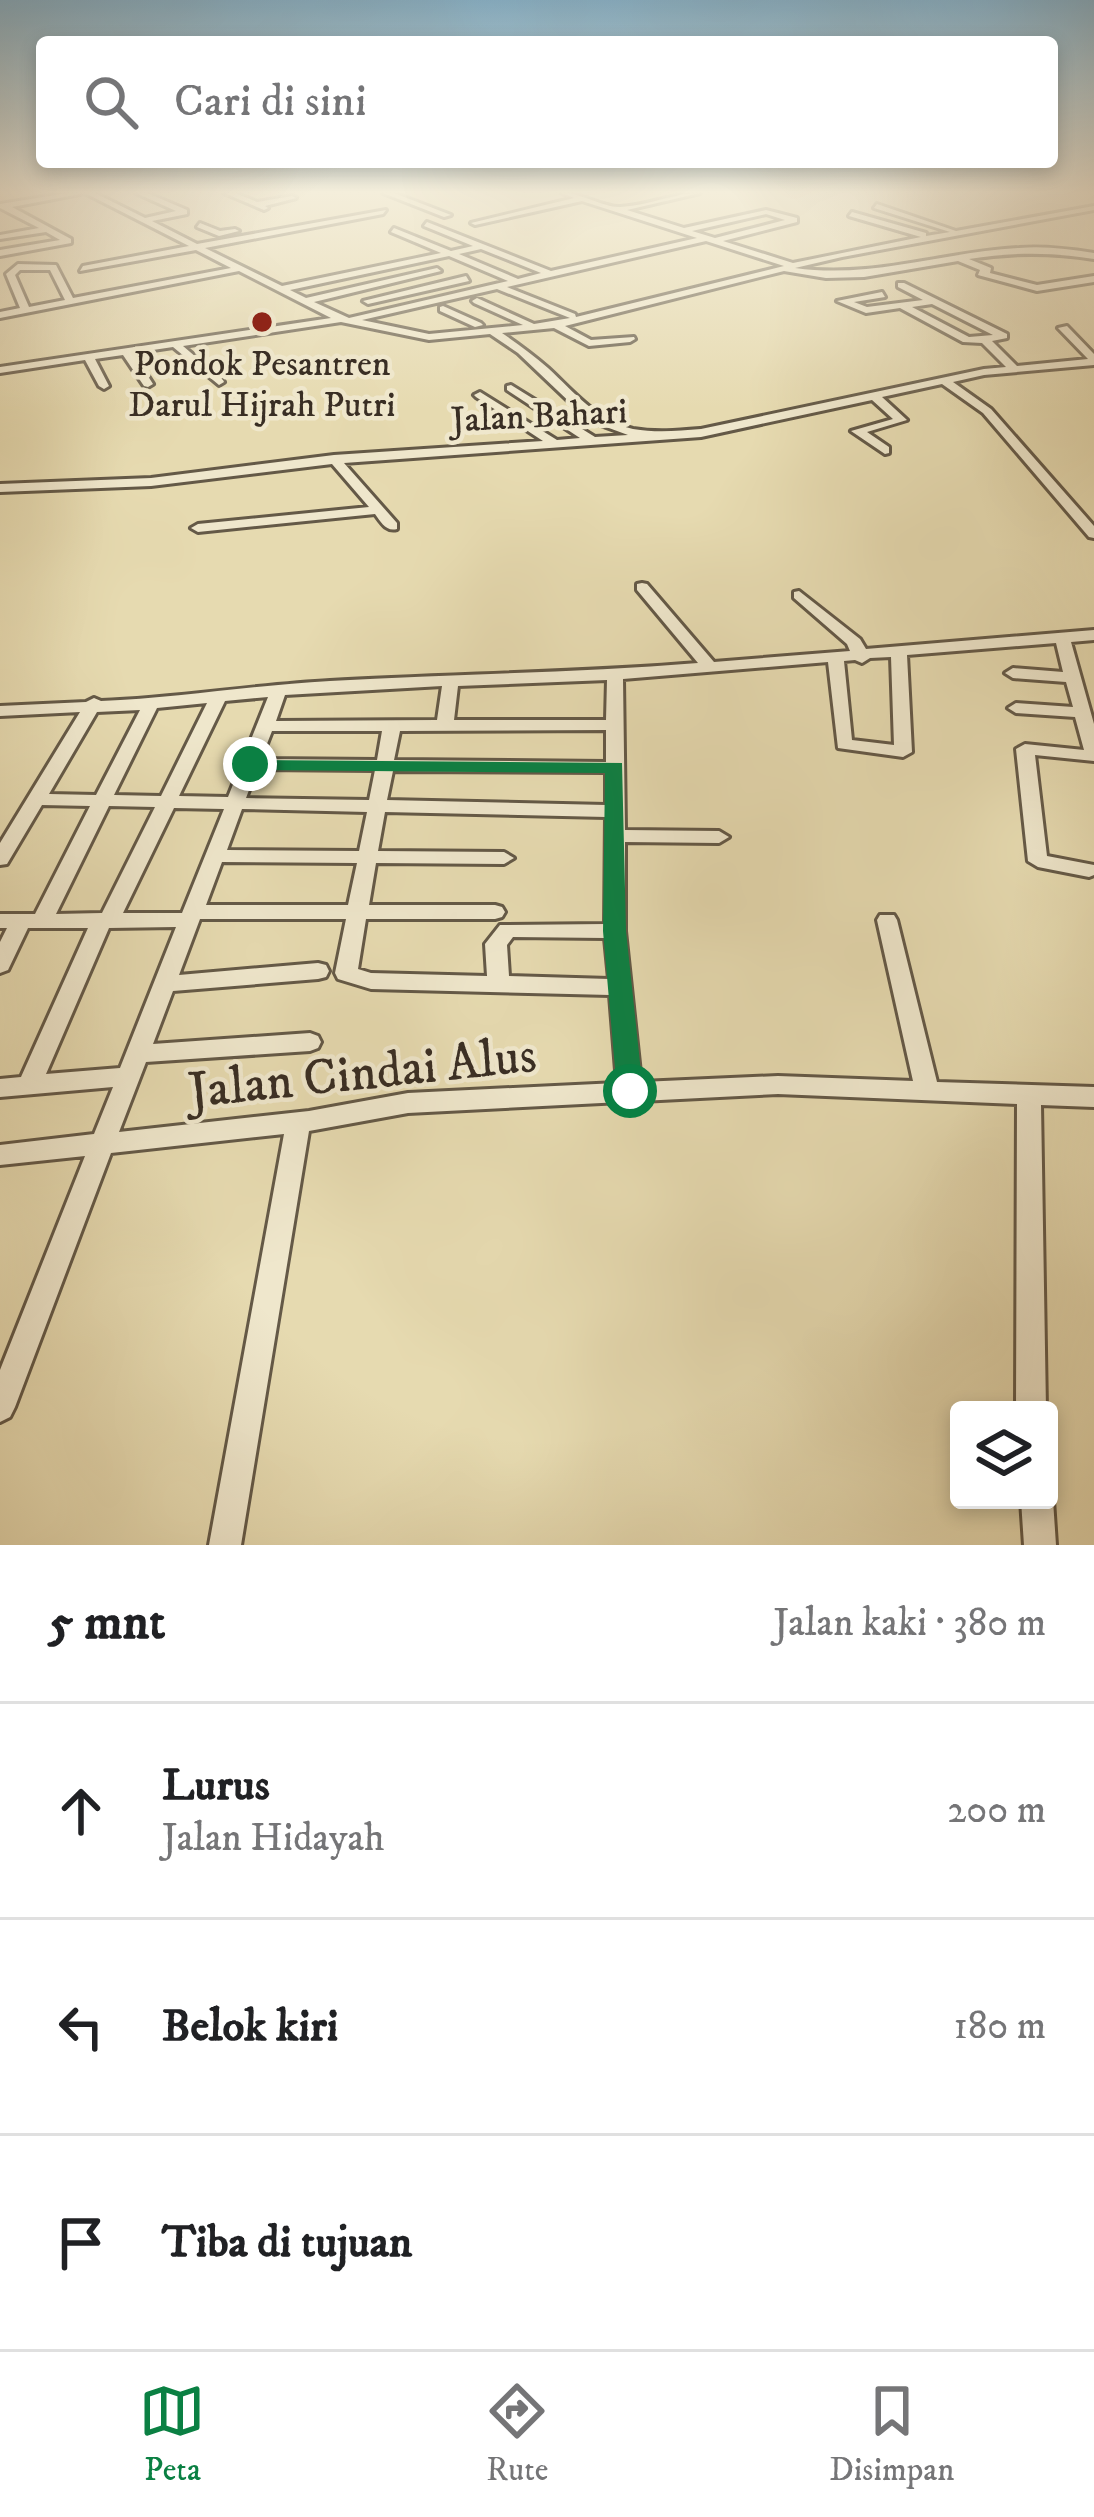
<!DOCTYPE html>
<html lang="id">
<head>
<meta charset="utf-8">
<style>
  :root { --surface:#fff; --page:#f6f6f6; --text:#202124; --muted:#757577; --line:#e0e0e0; --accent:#0b8043 }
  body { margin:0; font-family:"IM FELL DW Pica",serif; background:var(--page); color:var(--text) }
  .controls { position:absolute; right:36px; bottom:36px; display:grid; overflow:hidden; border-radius:12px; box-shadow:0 6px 18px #0003 }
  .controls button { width:108px; height:108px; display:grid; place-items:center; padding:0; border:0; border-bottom:3px solid var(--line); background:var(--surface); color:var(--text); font:60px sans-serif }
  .stop { position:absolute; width:36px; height:36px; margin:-27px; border:9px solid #0b8043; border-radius:50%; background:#fff }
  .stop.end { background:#0b8043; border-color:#fff; box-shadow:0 3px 12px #0008 }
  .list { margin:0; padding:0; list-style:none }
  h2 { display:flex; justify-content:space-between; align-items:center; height:156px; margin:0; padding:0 48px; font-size:51px }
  h2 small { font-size:39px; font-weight:400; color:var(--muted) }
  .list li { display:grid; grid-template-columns:78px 1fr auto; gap:36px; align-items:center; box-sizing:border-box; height:216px; padding:0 48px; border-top:3px solid var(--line) }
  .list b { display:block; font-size:45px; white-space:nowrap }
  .list p { margin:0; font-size:39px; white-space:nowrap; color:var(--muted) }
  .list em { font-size:39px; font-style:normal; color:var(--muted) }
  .icon { flex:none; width:66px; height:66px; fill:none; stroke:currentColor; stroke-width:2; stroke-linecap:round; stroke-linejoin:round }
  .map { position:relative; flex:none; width:1094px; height:1545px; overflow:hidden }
  .search { position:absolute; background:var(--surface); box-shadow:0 6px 18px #0003; left:36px; right:36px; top:36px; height:132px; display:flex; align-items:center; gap:30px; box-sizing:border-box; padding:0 42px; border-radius:12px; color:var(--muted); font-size:45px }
  .sheet { height:804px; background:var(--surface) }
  nav { display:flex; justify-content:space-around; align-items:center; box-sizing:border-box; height:168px; border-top:3px solid var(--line); background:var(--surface); font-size:33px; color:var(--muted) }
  nav a { display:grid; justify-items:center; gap:6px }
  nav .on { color:var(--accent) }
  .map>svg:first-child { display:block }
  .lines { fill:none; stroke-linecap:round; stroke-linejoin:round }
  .minor-casing { stroke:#645947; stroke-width:6 }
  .minor { fill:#efe7cc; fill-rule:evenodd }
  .route { fill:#0b8043 }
  .poi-dot { fill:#8f2418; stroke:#efe7cc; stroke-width:4.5 }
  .labels { text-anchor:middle; stroke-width:9; stroke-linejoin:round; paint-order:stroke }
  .far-poi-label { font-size:36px; fill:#392e24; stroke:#efe7cc }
  .far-street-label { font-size:36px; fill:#392e24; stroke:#efe7cc }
  .near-street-label { font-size:51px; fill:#392e24; stroke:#efe7cc }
</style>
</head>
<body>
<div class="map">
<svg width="1094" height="1545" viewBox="0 0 1094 1545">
  <rect width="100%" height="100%" fill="#e6dab0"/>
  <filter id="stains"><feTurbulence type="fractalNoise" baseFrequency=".00167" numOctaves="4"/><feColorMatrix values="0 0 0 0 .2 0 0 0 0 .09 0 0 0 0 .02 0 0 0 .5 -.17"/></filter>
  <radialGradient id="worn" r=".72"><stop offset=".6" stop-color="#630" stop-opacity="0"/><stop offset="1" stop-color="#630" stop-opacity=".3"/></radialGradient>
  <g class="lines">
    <g class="minor-casing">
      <path id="minor" d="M 67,193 L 85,193 L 12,207 L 71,239 L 71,243 L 0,256 L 0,250 L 60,240 L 46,232 L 0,239 L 0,235 L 39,228 L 0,208 L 0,204 Z
        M 85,193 L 95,193 L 145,218 L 176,211 L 136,193 L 147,193 L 187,210 L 187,214 L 152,221 L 197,244 L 386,210 L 383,214 L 205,248 L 282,286 L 441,253 L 391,232 L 394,228 L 451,251 L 473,246 L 424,226 L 427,222 L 551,271 L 697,238 L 582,201 L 475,225 L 471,223 L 574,198 L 562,193 C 583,193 601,207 620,207 C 647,206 673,193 700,193 L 627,210 L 684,228 L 766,210 L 797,218 L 797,222 L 723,241 L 793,263 L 921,237 L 849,216 L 852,212 L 926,233 L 926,236 L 950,232 L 874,208 L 877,204 L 956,231 L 1094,206 L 1094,210 L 842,257 L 795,268 C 872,279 943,252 1019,248 C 1045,246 1069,249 1094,253 L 1094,259 C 1051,252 1012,252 969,259 L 991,268 L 990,273 L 1037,285 L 1094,276 L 1094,282 L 1037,291 L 978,275 L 980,270 L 958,261 L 864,277 L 826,278 L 784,271 L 565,326 L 591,340 L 634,337 L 635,339 L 630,342 L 589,346 L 554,328 L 502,333 C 518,344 533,355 548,368 C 574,392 597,421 633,429 C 656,433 678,431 701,429 L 984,369 L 1006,367 L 982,343 L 963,342 L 900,308 L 866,313 L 837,301 L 882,292 L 885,297 L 854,302 L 867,307 L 923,300 L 898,287 L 898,283 L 904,283 L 1007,334 L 1007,338 L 992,341 L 1017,366 L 1088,359 L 1058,328 L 1067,326 L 1094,354 L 1094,365 L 984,375 L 953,382 L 991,409 L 1094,526 L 1094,538 L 1089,537 L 983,413 L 942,384 L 882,397 L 907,420 L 867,432 L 889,447 L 889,453 L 885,454 L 851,431 L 893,419 L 872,400 L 701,437 L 344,463 L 397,523 L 397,529 C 386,532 381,522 375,514 L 198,532 L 191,528 L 198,524 L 369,507 L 332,464 L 151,486 L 0,492 L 0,484 L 151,478 L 334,455 L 543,441 L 476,397 L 474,395 L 480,392 L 557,440 L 580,438 L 507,390 L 507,386 L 511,385 L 595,437 L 628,435 L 598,424 L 578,410 L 518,353 L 490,334 L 429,340 L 341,322 L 183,346 L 223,380 L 224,382 L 219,385 L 173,347 L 133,353 L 153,384 L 148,387 L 144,386 L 123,355 L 95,359 L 109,386 L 104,389 L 99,386 L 85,360 L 0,373 L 0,367 L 331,318 L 239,271 L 0,318 L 0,312 L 20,308 L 6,274 L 18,264 L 56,265 L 73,298 L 231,268 L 196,250 L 80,271 L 83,266 L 189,246 ZM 766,214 L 785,220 L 715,238 L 692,231 ZM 706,241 L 784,266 L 576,317 L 575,314 L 507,287 ZM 481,249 L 541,273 L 518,279 L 459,254 ZM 449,256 L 508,281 L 349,318 L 314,302 L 441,271 L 437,268 L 306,298 L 290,290 ZM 20,270 L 50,270 L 65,300 L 29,307 L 15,275 ZM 497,289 L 570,318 L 534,324 L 477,298 L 472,301 L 474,303 L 523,325 L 429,334 L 362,320 ZM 932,304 L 993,335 L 969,337 L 912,307 Z
        M 224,193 L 235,193 L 257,202 L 292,196 L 296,198 L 265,206 L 268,208 L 264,210 Z
        M 383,193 L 394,193 L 451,215 L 444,217 Z
        M 200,223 L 220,231 L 235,229 L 239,231 L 219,236 L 197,227 Z
        M 466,276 L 469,281 L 368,304 L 363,301 Z
        M 443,306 L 481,323 L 483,325 L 475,327 L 440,311 L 440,307 Z
        M 642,583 L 647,584 L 714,662 L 850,651 L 847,644 L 794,598 L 794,592 L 799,591 L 860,639 L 866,649 L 1094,630 L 1094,640 L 1071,642 L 1094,724 L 1094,761 L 1035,755 L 1047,856 L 1094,865 L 1094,875 L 1089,877 L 1038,867 L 1028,861 L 1016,749 L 1025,744 L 1084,750 L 1075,717 L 1016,713 L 1008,708 L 1016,703 L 1073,707 L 1066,682 L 1013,678 L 1005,673 L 1013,668 L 1063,672 L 1056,643 L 907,655 L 912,752 L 903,757 L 838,748 L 828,662 L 623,679 L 625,830 L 719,831 L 729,837 L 719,843 L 625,842 L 625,931 L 641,1082 L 778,1076 L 913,1081 L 877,920 L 880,915 L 894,915 L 897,920 L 937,1082 L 1094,1087 L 1094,1107 L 1041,1105 L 1046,1410 L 1016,1410 L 1017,1104 L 778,1094 L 408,1113 L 309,1131 L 241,1545 L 209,1545 L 284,1134 L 111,1153 L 15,1407 L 10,1417 L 0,1422 L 0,1370 L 85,1156 L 0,1165 L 0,1145 L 94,1134 L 113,1087 L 0,1097 L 0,1079 L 21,1077 L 88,928 L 28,928 L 8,970 L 0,973 L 0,942 L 7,928 L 0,928 L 0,914 L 35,914 L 90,806 L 42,805 L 7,864 L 0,865 L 0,843 L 80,712 L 0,716 L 0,706 L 86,702 L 94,698 L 101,701 C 178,698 254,685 330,681 C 453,674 576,673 698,663 L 637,590 L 637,584 ZM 891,657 L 894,745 L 852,740 L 844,661 L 855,660 L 862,663 L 870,658 ZM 607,680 L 606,720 L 454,720 L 458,686 ZM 442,686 L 437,720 L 276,721 L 285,695 ZM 268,697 L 228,797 L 179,796 L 225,701 ZM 207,703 L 161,796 L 114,795 L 157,708 ZM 140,710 L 96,795 L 49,794 L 97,712 ZM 606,730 L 606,762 L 394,760 L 400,731 ZM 272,731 L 382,731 L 377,760 L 261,759 ZM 257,769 L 375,770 L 369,800 L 246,798 ZM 393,771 L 606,772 L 606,805 L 387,800 ZM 109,806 L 155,807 L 102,913 L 56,914 ZM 174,808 L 224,809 L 182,913 L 123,913 ZM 242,809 L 367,812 L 359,851 L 227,850 ZM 385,812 L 606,817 L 605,924 L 500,925 L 485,944 L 487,976 L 371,973 L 358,969 L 366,919 L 495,919 L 502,917 L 505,912 L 502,907 L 495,905 L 369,905 L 376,863 L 504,864 L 514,858 L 504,852 L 378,851 ZM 222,862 L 357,863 L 348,905 L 206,905 ZM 200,919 L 346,919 L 335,973 L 338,979 L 371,989 L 610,995 L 617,1083 L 408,1093 L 309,1111 L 119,1132 L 146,1062 L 310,1051 L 318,1048 L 321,1042 L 318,1036 L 310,1033 L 153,1044 L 173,991 L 318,979 L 326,977 L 329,971 L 326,965 L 318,963 L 179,975 ZM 176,927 L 120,1068 L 46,1074 L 109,928 ZM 513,937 L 605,938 L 609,979 L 509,976 L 507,945 Z
        M 1049,1491 L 1053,1500 L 1056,1545 L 1024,1545 L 1021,1500 L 1049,1500 Z"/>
    </g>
    <use href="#minor" class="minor"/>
  </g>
  <linearGradient id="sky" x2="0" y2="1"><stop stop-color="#87b6d1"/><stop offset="0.47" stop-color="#f4eedb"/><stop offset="1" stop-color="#f4eedb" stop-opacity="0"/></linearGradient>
  <rect width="1094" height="409" fill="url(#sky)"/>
  <path class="route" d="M 243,760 L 622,763 L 626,931 L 643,1091 L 639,1099 L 621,1099 L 617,1091 L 603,931 L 605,773 L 250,770 L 240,764 Z"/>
  <circle class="poi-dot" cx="262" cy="322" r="12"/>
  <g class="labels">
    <g class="far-poi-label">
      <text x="262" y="375">Pondok Pesantren<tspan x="262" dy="41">Darul Hijrah Putri</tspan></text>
    </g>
    <g class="far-street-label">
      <text transform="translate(539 414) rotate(-3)" y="13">Jalan Bahari</text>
    </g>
    <g class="near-street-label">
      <text transform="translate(362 1071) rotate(-6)" y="18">Jalan Cindai Alus</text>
    </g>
  </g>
  <rect width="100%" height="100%" filter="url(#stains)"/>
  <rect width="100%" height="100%" fill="url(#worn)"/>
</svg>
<div class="controls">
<button><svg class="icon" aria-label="layers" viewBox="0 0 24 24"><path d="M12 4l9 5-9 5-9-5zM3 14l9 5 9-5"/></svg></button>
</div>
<div class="stop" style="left:630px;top:1091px"></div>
<div class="stop end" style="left:250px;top:764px"></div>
<div class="search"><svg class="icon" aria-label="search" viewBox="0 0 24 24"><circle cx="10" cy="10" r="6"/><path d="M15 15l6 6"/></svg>Cari di sini</div>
</div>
<section class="sheet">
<h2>5 mnt<small>Jalan kaki · 380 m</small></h2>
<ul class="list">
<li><svg class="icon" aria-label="ahead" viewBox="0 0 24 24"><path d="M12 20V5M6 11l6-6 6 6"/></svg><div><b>Lurus</b><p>Jalan Hidayah</p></div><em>200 m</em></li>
<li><svg class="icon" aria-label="left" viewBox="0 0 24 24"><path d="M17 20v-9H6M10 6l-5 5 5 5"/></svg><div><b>Belok kiri</b></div><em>180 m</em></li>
<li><svg class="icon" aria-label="arrive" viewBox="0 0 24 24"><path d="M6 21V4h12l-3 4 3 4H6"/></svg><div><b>Tiba di tujuan</b></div></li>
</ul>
</section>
<nav>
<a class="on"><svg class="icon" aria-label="map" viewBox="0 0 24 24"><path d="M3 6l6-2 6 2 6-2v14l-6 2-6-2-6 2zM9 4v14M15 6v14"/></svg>Peta</a>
<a><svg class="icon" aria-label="directions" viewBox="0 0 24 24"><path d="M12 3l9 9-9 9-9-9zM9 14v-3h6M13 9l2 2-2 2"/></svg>Rute</a>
<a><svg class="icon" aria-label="saved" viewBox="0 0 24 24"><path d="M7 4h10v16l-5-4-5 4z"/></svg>Disimpan</a>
</nav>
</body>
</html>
